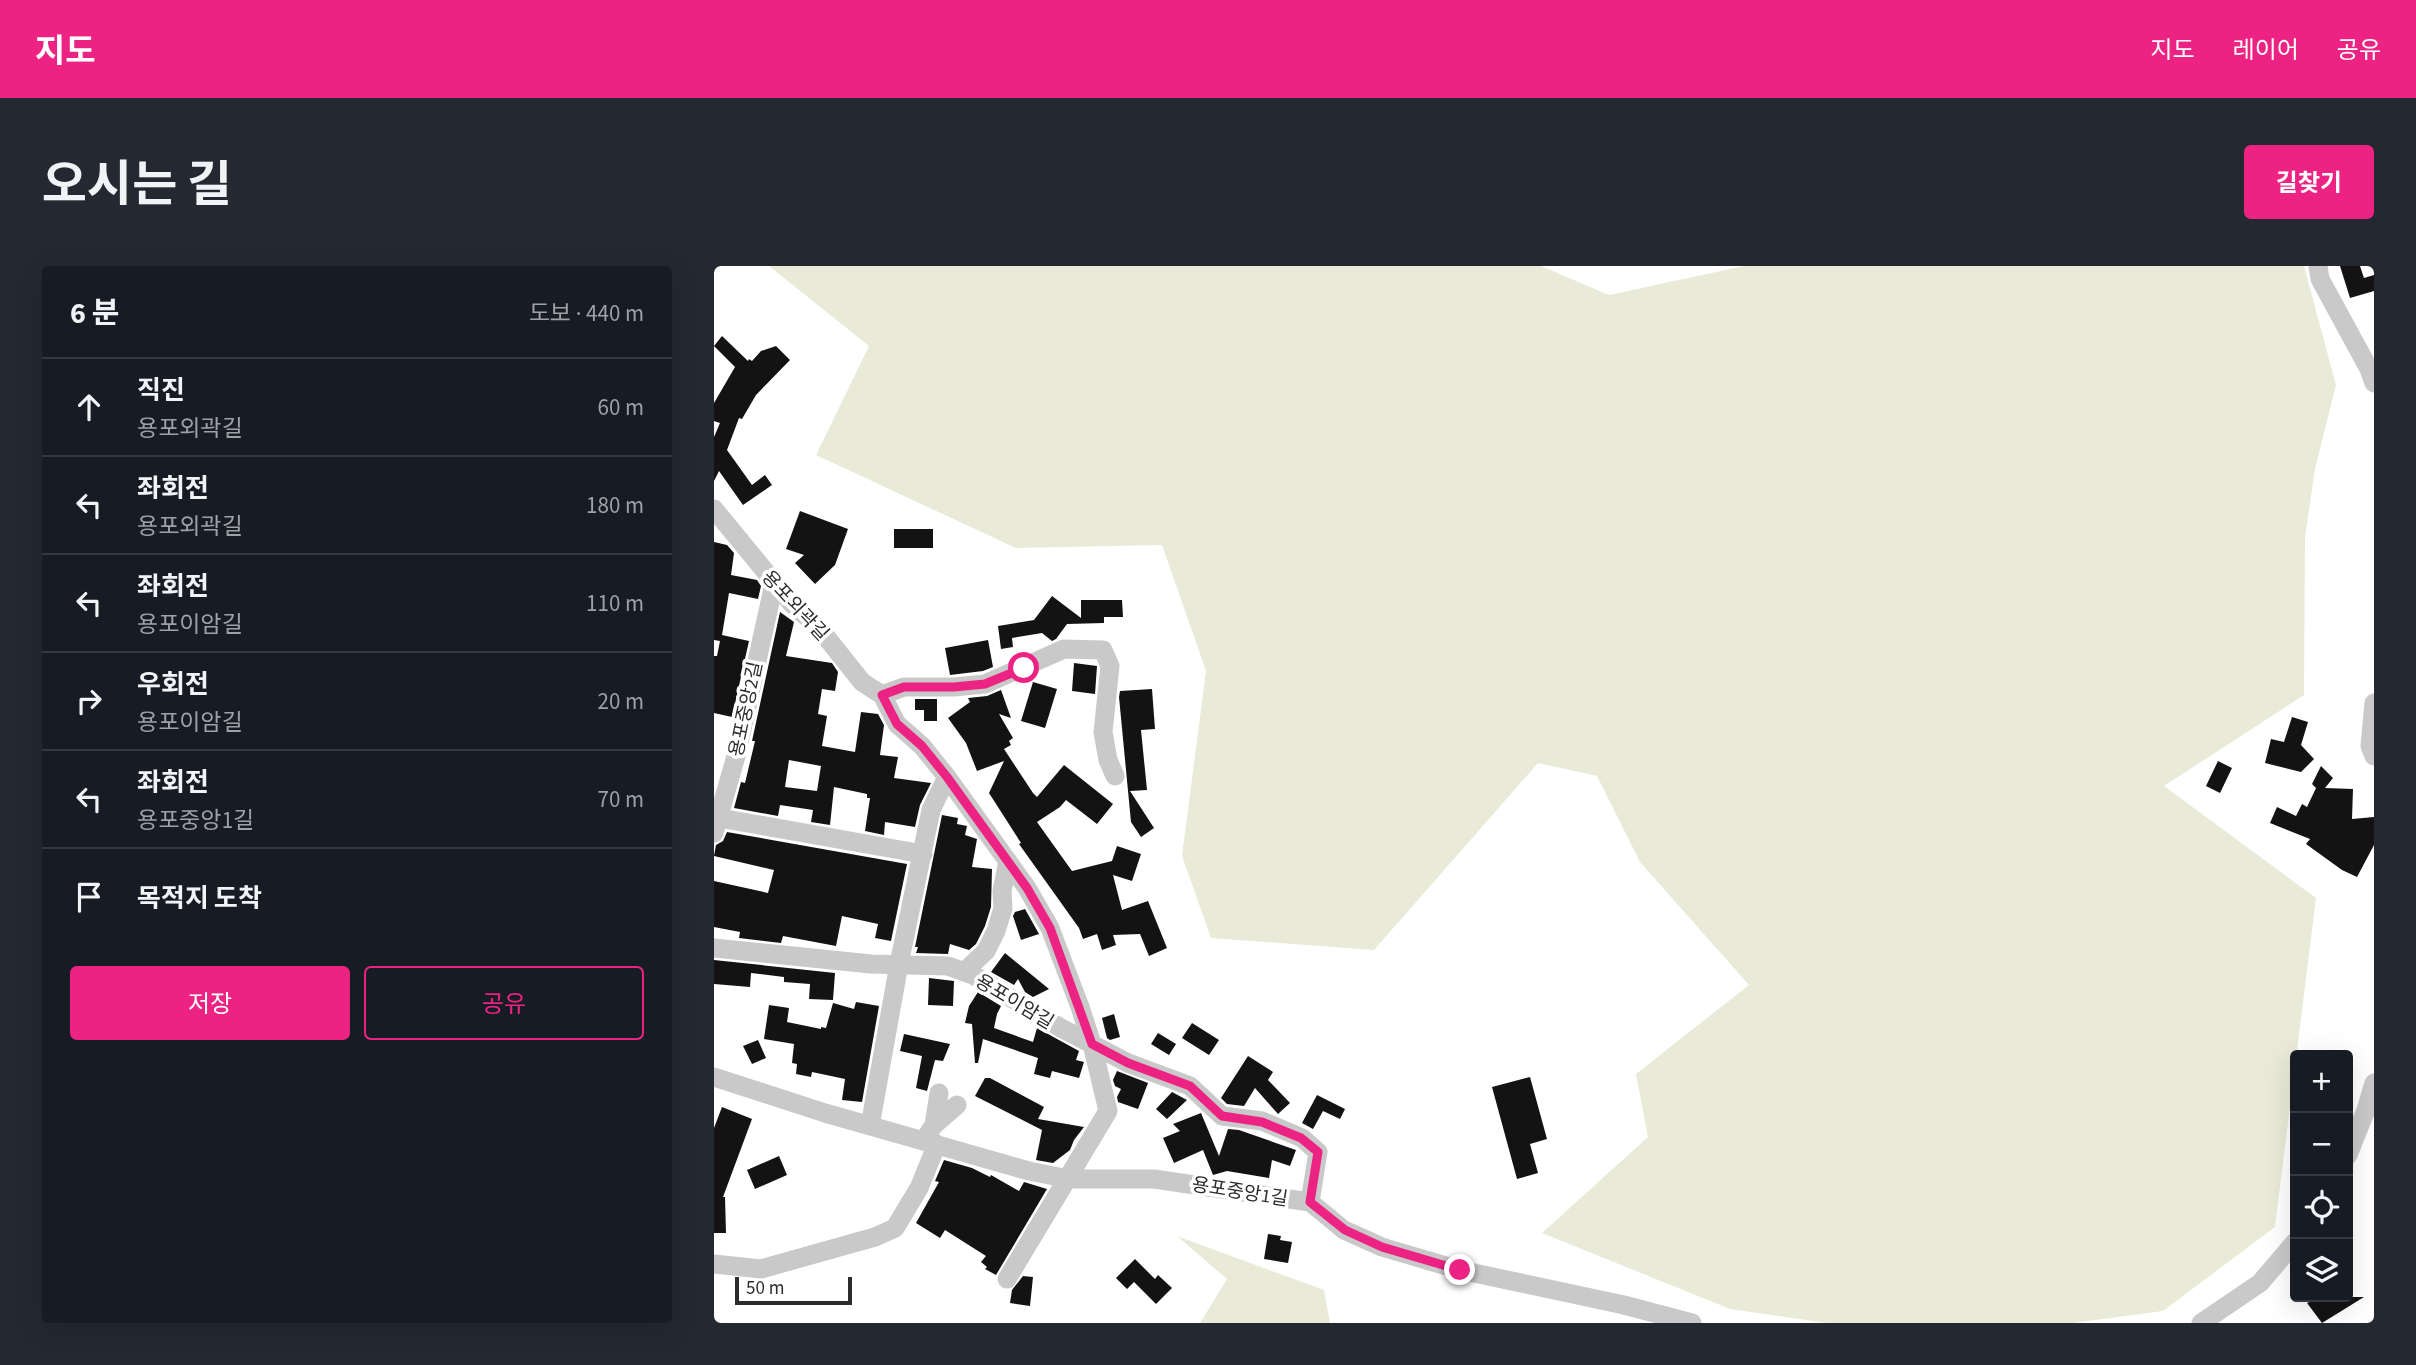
<!DOCTYPE html>
<html lang="ko">
<head>
<meta charset="utf-8">
<style>
  :root { --surface:#171b24; --page:#242831; --text:#f1f3f6; --muted:#9ea1a6; --line:#363941; --accent:#ed2384 }
  body { margin:0; font-family:"Source Sans 3","Noto Sans KR",sans-serif; background:var(--page); color:var(--text) }
  .controls { position:absolute; right:21px; bottom:21px; display:grid; overflow:hidden; border-radius:7px; box-shadow:0 7px 28px #0002 }
  .controls button { width:63px; height:63px; display:grid; place-items:center; padding:0; border:0; border-bottom:2px solid var(--line); background:var(--surface); color:var(--text); font:35px sans-serif }
  .scale { position:absolute; left:21px; bottom:18px; width:117px; box-sizing:border-box; padding-left:7px; border:4px solid #2c2c2c; border-top:0; font-size:19px; line-height:24px; white-space:nowrap; color:#2c2c2c; -webkit-text-stroke:5px #fff; paint-order:stroke }
  .stop { position:absolute; width:21px; height:21px; margin:-16px; border:5px solid #ed2384; border-radius:50%; background:#fff }
  .stop.end { background:#ed2384; border-color:#fff; box-shadow:0 2px 7px #0008 }
  .list { margin:0; padding:0; list-style:none }
  h2 { display:flex; justify-content:space-between; align-items:center; height:91px; margin:0; padding:0 28px; font-size:30px }
  h2 small { font-size:23px; font-weight:400; color:var(--muted) }
  .list li { display:grid; grid-template-columns:46px 1fr auto; gap:21px; align-items:center; box-sizing:border-box; height:98px; padding:0 28px; border-top:2px solid var(--line) }
  .list b { display:block; font-size:26px; white-space:nowrap }
  .list p { margin:0; font-size:23px; white-space:nowrap; color:var(--muted) }
  .list em { font-size:23px; font-style:normal; color:var(--muted) }
  .actions { display:flex; gap:14px; padding:21px 28px }
  .actions a { flex:1; padding:16px 0; border:2px solid var(--accent); border-radius:7px; text-align:center; font-size:24px; color:var(--accent) }
  .actions .main { background:var(--accent); color:#fff }
  .icon { flex:none; width:38px; height:38px; fill:none; stroke:currentColor; stroke-width:2; stroke-linecap:round; stroke-linejoin:round }
  .map { position:relative; flex:none; width:1660px; height:1057px; overflow:hidden; border-radius:7px }
  header { display:flex; align-items:center; gap:42px; box-sizing:border-box; height:98px; padding:0 35px; background:var(--accent); color:#fff }
  header strong { font-size:33px }
  nav { display:flex; gap:38px; margin-inline-start:auto; font-size:24px }
  .intro { display:flex; align-items:center; justify-content:space-between; box-sizing:border-box; height:168px; padding:0 42px }
  h1 { margin:0; font-size:49px }
  .button { padding:18px 32px; border-radius:7px; background:var(--accent); color:#fff; font-size:24px; font-weight:700 }
  main { display:flex; gap:42px; padding:0 42px }
  aside { flex:1; background:var(--surface); border-radius:7px; box-shadow:0 7px 28px #0002 }
  .map>svg:first-child { display:block }
  .green { fill:#e9ebd8 }
  .building { fill:#131313; fill-rule:evenodd }
  .lines { fill:none; stroke-linecap:round; stroke-linejoin:round }
  .minor { stroke:#c9c9c9; stroke-width:19 }
  .route { stroke:#ed2384; stroke-width:9 }
  .labels { text-anchor:middle; stroke-width:7; stroke-linejoin:round; paint-order:stroke }
  .street-label { font-size:19px; fill:#2c2c2c; stroke:#fff }
</style>
</head>
<body>
<header>
<strong>지도</strong>
<nav><a>지도</a><a>레이어</a><a>공유</a></nav>
</header>
<div class="intro"><h1>오시는 길</h1><a class="button">길찾기</a></div>
<main>
<aside>
<h2>6 분<small>도보 · 440 m</small></h2>
<ul class="list">
<li><svg class="icon" aria-label="ahead" viewBox="0 0 24 24"><path d="M12 20V5M6 11l6-6 6 6"/></svg><div><b>직진</b><p>용포외곽길</p></div><em>60 m</em></li>
<li><svg class="icon" aria-label="left" viewBox="0 0 24 24"><path d="M17 20v-9H6M10 6l-5 5 5 5"/></svg><div><b>좌회전</b><p>용포외곽길</p></div><em>180 m</em></li>
<li><svg class="icon" aria-label="left" viewBox="0 0 24 24"><path d="M17 20v-9H6M10 6l-5 5 5 5"/></svg><div><b>좌회전</b><p>용포이암길</p></div><em>110 m</em></li>
<li><svg class="icon" aria-label="right" viewBox="0 0 24 24"><path d="M7 20v-9h11M14 6l5 5-5 5"/></svg><div><b>우회전</b><p>용포이암길</p></div><em>20 m</em></li>
<li><svg class="icon" aria-label="left" viewBox="0 0 24 24"><path d="M17 20v-9H6M10 6l-5 5 5 5"/></svg><div><b>좌회전</b><p>용포중앙1길</p></div><em>70 m</em></li>
<li><svg class="icon" aria-label="arrive" viewBox="0 0 24 24"><path d="M6 21V4h12l-3 4 3 4H6"/></svg><div><b>목적지 도착</b></div></li>
</ul>
<div class="actions"><a class="main">저장</a><a>공유</a></div>
</aside>
<div class="map">
<svg width="1660" height="1057" viewBox="0 0 1660 1057">
  <rect width="100%" height="100%" fill="#fff"/>
  <path class="green" d="M 55,0 L 827,0 L 895,29 L 1030,0 L 1590,0 L 1622,119 L 1601,203 L 1591,271 L 1590,429 L 1450,520 L 1602,632 L 1561,961 L 1449,1045 L 1359,1057 L 1113,1057 L 1016,1043 L 828,967 L 934,871 L 922,808 L 1035,719 L 926,596 L 883,510 L 824,497 L 660,684 L 497,672 L 468,590 L 492,405 L 448,279 L 302,282 L 102,189 L 155,80 Z
    M 463,970 L 610,1024 L 616,1057 L 486,1057 L 513,1013 Z"/>
  <path class="building" d="M 1626,0 L 1646,0 L 1650,12 L 1660,9 L 1660,25 L 1636,32 Z
    M 8,70 L 34,95 L 35,93 L 38,95 L 47,85 L 62,80 L 76,94 L 42,129 L 28,153 L 25,152 L 13,184 L 38,219 L 51,209 L 58,219 L 29,239 L 5,205 L 0,215 L 0,171 L 6,157 L 0,155 L 0,137 L 21,101 L 0,80 Z
    M 86,245 L 134,263 L 121,299 L 101,318 L 81,297 L 90,289 L 72,283 Z
    M 180,263 L 219,263 L 219,282 L 180,282 Z
    M 0,276 L 13,279 L 20,287 L 17,309 L 43,314 L 47,320 L 44,333 L 15,327 L 8,369 L 35,375 L 18,451 L 0,447 L 0,390 L 3,390 L 6,375 L 0,374 Z
    M 338,330 L 367,352 L 367,334 L 408,334 L 409,351 L 390,351 L 390,357 L 353,358 L 342,373 L 338,375 L 328,367 L 298,372 L 299,381 L 287,383 L 284,360 L 320,354 Z
    M 66,346 L 80,356 L 72,390 L 118,397 L 124,406 L 121,425 L 108,423 L 104,448 L 113,450 L 108,480 L 141,486 L 147,446 L 164,448 L 170,459 L 166,489 L 184,491 L 180,512 L 217,517 L 206,539 L 201,561 L 171,556 L 170,569 L 151,565 L 156,532 L 153,532 L 153,528 L 120,521 L 116,559 L 97,556 L 99,544 L 66,539 L 64,550 L 20,542 L 27,516 L 31,517 L 41,475 L 38,475 ZM 75,494 L 107,500 L 103,525 L 71,521 Z
    M 274,374 L 279,401 L 269,405 L 236,409 L 231,382 Z
    M 360,397 L 383,400 L 381,428 L 358,425 Z
    M 319,416 L 343,423 L 331,462 L 307,455 Z
    M 438,423 L 441,463 L 427,464 L 433,524 L 416,525 L 440,562 L 427,571 L 417,556 L 405,431 L 406,425 Z
    M 287,424 L 297,452 L 285,448 L 299,472 L 295,475 L 297,479 L 290,483 L 319,527 L 323,531 L 350,499 L 399,538 L 383,558 L 352,534 L 346,541 L 323,556 L 358,605 L 398,595 L 403,580 L 427,588 L 418,615 L 399,609 L 408,644 L 434,635 L 453,682 L 435,690 L 426,668 L 399,669 L 402,679 L 388,684 L 383,668 L 369,673 L 365,662 L 305,578 L 307,577 L 275,527 L 290,495 L 263,505 L 252,477 L 234,452 L 256,436 L 254,432 L 273,430 Z
    M 201,433 L 223,433 L 223,455 L 210,455 L 210,444 L 201,444 Z
    M 1578,451 L 1594,456 L 1587,479 L 1600,493 L 1587,506 L 1551,497 L 1557,473 L 1570,476 Z
    M 1504,495 L 1518,502 L 1506,527 L 1492,520 Z
    M 1607,500 L 1619,512 L 1611,522 L 1639,523 L 1638,553 L 1660,551 L 1660,579 L 1643,611 L 1628,604 L 1592,578 L 1596,573 L 1556,557 L 1563,541 L 1582,550 L 1588,538 L 1593,541 L 1602,522 L 1598,518 Z
    M 228,549 L 244,552 L 243,558 L 253,560 L 251,569 L 263,573 L 258,601 L 278,603 L 277,641 L 271,660 L 262,678 L 255,684 L 236,678 L 234,688 L 202,687 L 204,681 L 201,681 Z
    M 13,566 L 193,598 L 177,675 L 161,672 L 164,658 L 128,650 L 122,680 L 69,670 L 67,677 L 25,672 L 26,666 L 0,661 L 0,615 L 54,627 L 60,604 L 0,590 L 2,579 L 9,575 Z
    M 311,643 L 325,668 L 307,674 L 299,650 L 301,646 Z
    M 291,687 L 335,723 L 319,731 L 311,726 L 304,713 L 300,719 L 277,706 Z
    M 0,694 L 121,707 L 119,734 L 95,733 L 96,718 L 70,716 L 70,711 L 37,707 L 36,721 L 0,718 Z
    M 215,712 L 240,715 L 239,740 L 214,739 Z
    M 264,726 L 287,740 L 283,748 L 280,762 L 319,776 L 323,762 L 365,785 L 362,794 L 370,796 L 365,812 L 338,805 L 336,812 L 320,808 L 324,792 L 269,773 L 264,797 L 261,797 L 258,758 L 251,757 L 255,740 Z
    M 142,736 L 165,740 L 148,836 L 128,834 L 131,813 L 98,806 L 97,811 L 82,808 L 83,798 L 78,797 L 80,778 L 50,773 L 55,739 L 75,742 L 73,756 L 107,763 L 107,761 L 112,762 L 119,737 L 140,743 Z
    M 400,748 L 406,771 L 396,774 L 393,772 L 388,752 Z
    M 478,757 L 505,774 L 495,789 L 468,772 Z
    M 444,767 L 462,778 L 455,789 L 437,778 Z
    M 190,768 L 236,778 L 229,795 L 221,794 L 213,825 L 202,822 L 208,790 L 186,785 Z
    M 44,774 L 52,792 L 38,798 L 29,780 Z
    M 534,790 L 559,806 L 554,814 L 576,837 L 564,848 L 541,822 L 530,840 L 513,838 L 507,832 Z
    M 403,805 L 434,817 L 424,843 L 404,836 L 403,831 L 407,823 L 401,820 L 399,814 Z
    M 816,811 L 833,873 L 816,878 L 824,907 L 803,913 L 778,821 Z
    M 271,812 L 276,812 L 330,841 L 324,853 L 370,861 L 360,874 L 356,884 L 339,897 L 322,894 L 328,864 L 261,830 Z
    M 458,826 L 473,834 L 453,853 L 442,843 Z
    M 603,829 L 631,843 L 626,853 L 609,845 L 599,863 L 588,857 Z
    M 8,841 L 38,853 L 9,931 L 11,931 L 12,967 L 0,967 L 0,862 Z
    M 487,847 L 505,890 L 514,863 L 525,864 L 582,884 L 576,900 L 558,894 L 555,912 L 513,905 L 499,909 L 489,884 L 460,897 L 449,872 L 466,865 L 459,858 Z
    M 65,890 L 73,909 L 41,923 L 33,904 Z
    M 230,894 L 258,902 L 276,911 L 277,909 L 305,925 L 310,916 L 333,923 L 282,1009 L 271,1003 L 273,1001 L 267,996 L 272,990 L 231,964 L 226,972 L 202,957 L 225,916 L 221,915 Z
    M 554,968 L 567,970 L 566,974 L 578,976 L 574,997 L 550,993 Z
    M 421,993 L 441,1013 L 444,1009 L 458,1022 L 442,1038 L 420,1016 L 413,1023 L 402,1012 Z
    M 309,1010 L 319,1011 L 316,1040 L 296,1037 L 298,1024 Z
    M 1606,1031 L 1650,1031 L 1608,1057 L 1593,1037 Z"/>
  <g class="lines">
    <path class="minor" d="M 1604,0 L 1606,13 L 1655,103 L 1660,117
      M 0,243 L 78,338 L 105,362 L 148,416 L 168,429 L 183,458 L 208,480 L 233,511 L 313,622 L 336,662 L 366,741 L 378,778 L 394,845 L 293,1013
      M 168,429 L 190,421 L 240,421 L 271,418 L 350,383 L 389,384 L 396,400 L 389,466 L 394,494 L 401,510
      M 1660,437 L 1656,480 L 1660,490
      M 0,551 L 209,588
      M 0,567 L 22,490 L 60,318
      M 0,682 L 157,698 L 234,700 L 259,709 L 347,762 L 414,797 L 476,820 L 508,850 L 548,855 L 588,872 L 604,886 L 596,936
      M 250,706 L 272,685 L 282,665 L 289,642 L 288,625 L 294,595
      M 0,811 L 111,847 L 315,905 L 355,913 L 440,913 L 596,936 L 630,964 L 668,981 L 746,1004 L 910,1039 L 978,1057
      M 220,859 L 225,827
      M 156,860 L 185,698 L 217,544 L 233,511
      M 210,874 L 220,859 L 243,839
      M 1634,889 L 1652,844 L 1660,817
      M 0,998 L 47,1003 L 161,971 L 181,962 L 205,922 L 223,878
      M 1487,1057 L 1546,1017 L 1581,976"/>
  </g>
  <g class="lines">
    <path class="route" d="M 310,402 L 271,418 L 240,421 L 190,421 L 168,429 L 183,458 L 208,480 L 233,511 L 313,622 L 336,662 L 378,778 L 414,797 L 476,820 L 508,850 L 548,856 L 587,872 L 604,886 L 596,936 L 631,964 L 668,981 L 746,1004"/>
  </g>
  <g class="labels">
    <g class="street-label">
      <text transform="translate(82 339) rotate(47)" y="7">용포외곽길</text>
      <text transform="translate(31 443) rotate(-78)" y="7">용포중앙2길</text>
      <text transform="translate(301 735) rotate(31)" y="7">용포이암길</text>
      <text transform="translate(526 925) rotate(9)" y="7">용포중앙1길</text>
    </g>
  </g>
</svg>
<div class="controls">
<button>+</button>
<button>−</button>
<button><svg class="icon" aria-label="locate" viewBox="0 0 24 24"><circle cx="12" cy="12" r="6"/><path d="M12 2v4M12 18v4M2 12h4M18 12h4"/></svg></button>
<button><svg class="icon" aria-label="layers" viewBox="0 0 24 24"><path d="M12 4l9 5-9 5-9-5zM3 14l9 5 9-5"/></svg></button>
</div>
<div class="scale">50 m</div>
<div class="stop" style="left:310px;top:402px"></div>
<div class="stop end" style="left:746px;top:1004px"></div>
</div>
</main>
</body>
</html>
